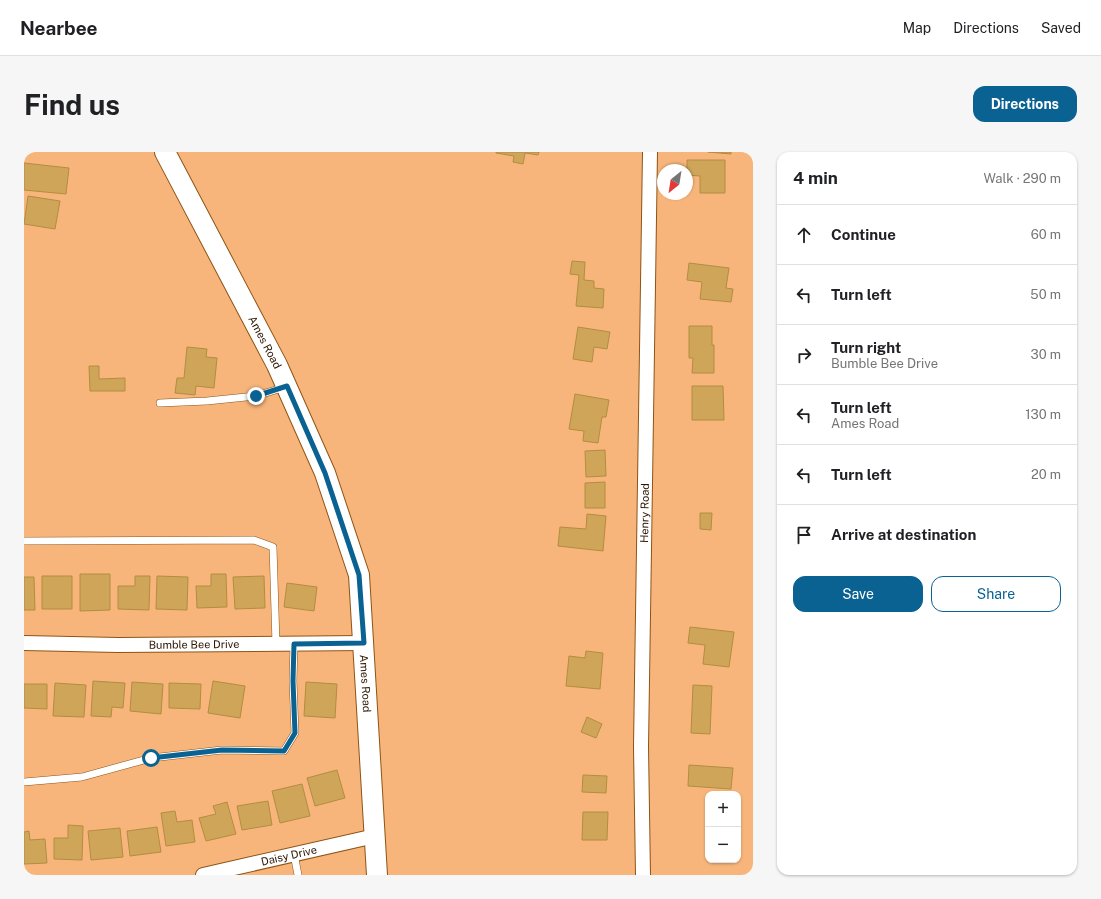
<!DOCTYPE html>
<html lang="en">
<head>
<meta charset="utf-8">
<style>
  :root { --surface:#fff; --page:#f6f6f6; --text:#202124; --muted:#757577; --line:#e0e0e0; --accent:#0a6293 }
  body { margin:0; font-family:"Public Sans",sans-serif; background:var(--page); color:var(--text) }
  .controls { position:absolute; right:12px; bottom:12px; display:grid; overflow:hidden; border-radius:8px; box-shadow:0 1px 3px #0004 }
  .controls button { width:36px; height:36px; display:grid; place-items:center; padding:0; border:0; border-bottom:1px solid var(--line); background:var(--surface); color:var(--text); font:20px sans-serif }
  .compass { position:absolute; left:633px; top:12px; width:36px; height:36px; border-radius:50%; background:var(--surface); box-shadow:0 1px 3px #0004; rotate:210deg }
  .stop { position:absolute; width:12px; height:12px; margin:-9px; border:3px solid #0a6293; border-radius:50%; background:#fff }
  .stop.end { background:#0a6293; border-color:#fff; box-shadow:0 1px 4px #0008 }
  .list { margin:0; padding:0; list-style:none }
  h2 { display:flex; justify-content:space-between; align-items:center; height:52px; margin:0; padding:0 16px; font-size:17px }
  h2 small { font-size:13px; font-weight:400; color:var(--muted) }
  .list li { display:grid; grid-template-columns:26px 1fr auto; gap:12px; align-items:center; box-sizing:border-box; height:60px; padding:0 16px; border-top:1px solid var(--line) }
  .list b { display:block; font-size:15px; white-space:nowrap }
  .list p { margin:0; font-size:13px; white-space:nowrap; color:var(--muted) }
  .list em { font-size:13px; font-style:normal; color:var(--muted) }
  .actions { display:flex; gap:8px; padding:12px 16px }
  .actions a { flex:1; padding:9px 0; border:1px solid var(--accent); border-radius:12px; text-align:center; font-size:14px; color:var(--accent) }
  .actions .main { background:var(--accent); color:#fff }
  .icon { flex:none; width:22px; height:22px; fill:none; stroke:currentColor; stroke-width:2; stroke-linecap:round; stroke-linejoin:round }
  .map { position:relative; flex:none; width:729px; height:723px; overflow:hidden; border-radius:12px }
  header { display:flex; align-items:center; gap:24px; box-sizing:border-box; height:56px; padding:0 20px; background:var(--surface); border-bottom:1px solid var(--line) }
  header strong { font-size:19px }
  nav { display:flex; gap:22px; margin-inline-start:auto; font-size:14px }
  .intro { display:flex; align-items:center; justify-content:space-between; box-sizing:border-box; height:96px; padding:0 24px }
  h1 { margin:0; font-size:28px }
  .button { padding:10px 18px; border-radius:12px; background:var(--accent); color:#fff; font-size:14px; font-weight:700 }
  main { display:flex; gap:24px; padding:0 24px }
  aside { flex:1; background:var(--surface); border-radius:12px; box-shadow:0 1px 3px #0004 }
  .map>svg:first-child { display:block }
  .building { fill:#cfa659; stroke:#b48c3f }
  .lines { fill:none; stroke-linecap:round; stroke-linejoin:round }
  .lane-casing { stroke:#8e5415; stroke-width:8 }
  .street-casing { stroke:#8e5415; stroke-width:16 }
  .secondary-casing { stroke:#8e5415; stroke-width:22 }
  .lane { stroke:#fff; stroke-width:7 }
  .street { stroke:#fff; stroke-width:14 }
  .secondary { stroke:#fff; stroke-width:20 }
  .route { stroke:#0a6293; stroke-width:5 }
  .labels { text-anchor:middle; stroke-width:3; stroke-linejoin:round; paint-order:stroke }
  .street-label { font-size:11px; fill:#2d1500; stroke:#fbc598 }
</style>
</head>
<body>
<header>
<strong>Nearbee</strong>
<nav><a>Map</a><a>Directions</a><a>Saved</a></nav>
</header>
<div class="intro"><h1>Find us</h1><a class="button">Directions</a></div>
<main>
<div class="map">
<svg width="729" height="723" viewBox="0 0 729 723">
  <rect width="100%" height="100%" fill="#f7b57b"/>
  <path class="building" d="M 472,0 L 515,0 L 514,3 L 501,1 L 499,12 L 489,10 L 490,4 L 472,1 Z
    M 684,0 L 707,0 L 707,2 Z
    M 663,8 L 701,8 L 701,41 L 676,41 L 676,24 L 663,23 Z
    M 0,11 L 45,16 L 42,42 L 0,38 Z
    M 4,44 L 36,49 L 31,77 L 0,72 Z
    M 548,109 L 561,110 L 560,128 L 570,129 L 570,136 L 580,137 L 579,156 L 552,154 L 555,123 L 546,122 Z
    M 665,111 L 705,116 L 702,136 L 709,137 L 707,150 L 676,147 L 678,130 L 663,128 Z
    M 665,174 L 688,174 L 688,193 L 690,193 L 690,221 L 668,221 L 669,206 L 665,206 Z
    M 554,175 L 586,180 L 583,197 L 570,195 L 568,210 L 549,207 Z
    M 163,195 L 183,197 L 182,205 L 193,206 L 190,236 L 172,234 L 171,243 L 151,241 L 153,226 L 160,226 Z
    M 65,214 L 75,214 L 75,227 L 101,226 L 101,239 L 66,239 Z
    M 668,234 L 699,234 L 700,268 L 668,268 Z
    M 551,242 L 585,248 L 582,265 L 578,265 L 574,291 L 559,289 L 560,279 L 545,277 Z
    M 581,298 L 582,324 L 562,325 L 561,299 Z
    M 581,330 L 581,356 L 561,356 L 561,331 Z
    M 676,361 L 688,361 L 687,378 L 676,377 Z
    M 563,362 L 582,364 L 579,399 L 534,394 L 536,375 L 562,377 Z
    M 56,422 L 86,422 L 86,458 L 56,459 Z
    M 187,422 L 202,422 L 203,455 L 173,456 L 172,434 L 187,434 Z
    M 18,424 L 48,424 L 48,457 L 18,457 Z
    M 111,424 L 126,424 L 125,458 L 94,457 L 94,434 L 111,434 Z
    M 133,424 L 164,425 L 163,458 L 132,457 Z
    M 240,424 L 241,456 L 211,457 L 209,425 Z
    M 0,425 L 10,425 L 11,458 L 0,458 Z
    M 263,431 L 293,435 L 290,459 L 260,455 Z
    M 666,475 L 710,480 L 705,515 L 679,512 L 681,493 L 664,491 Z
    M 562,499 L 579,501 L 576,537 L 542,534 L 545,504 L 561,506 Z
    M 69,529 L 101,531 L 99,556 L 88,555 L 87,565 L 67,564 Z
    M 189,529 L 221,534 L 216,566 L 184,561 Z
    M 108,530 L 139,532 L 137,562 L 106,559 Z
    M 282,530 L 313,532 L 311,566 L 280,564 Z
    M 31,531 L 62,533 L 60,565 L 29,564 Z
    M 145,531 L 177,532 L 176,557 L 145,556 Z
    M 0,532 L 23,532 L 23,557 L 0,556 Z
    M 669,533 L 688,534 L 686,582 L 667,581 Z
    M 563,565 L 578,572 L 572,586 L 557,580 Z
    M 665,613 L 709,616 L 707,637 L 664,634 Z
    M 313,618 L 321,646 L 291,654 L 283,626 Z
    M 559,623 L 583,624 L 582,641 L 558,640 Z
    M 278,632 L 286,664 L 256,671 L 248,639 Z
    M 244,649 L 248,673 L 218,678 L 213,654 Z
    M 203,650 L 212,682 L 182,689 L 175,666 L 192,662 L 189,654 Z
    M 151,659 L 153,670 L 168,668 L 171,690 L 142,694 L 137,661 Z
    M 559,660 L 584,660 L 583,688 L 558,688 Z
    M 44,673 L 59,674 L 58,708 L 30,707 L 30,686 L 44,686 Z
    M 133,675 L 137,700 L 106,704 L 103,679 Z
    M 96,676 L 99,705 L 67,708 L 64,679 Z
    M 5,679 L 6,688 L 21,687 L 23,711 L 0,712 L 0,680 Z"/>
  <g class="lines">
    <g class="lane-casing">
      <path id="lane" d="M 136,251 L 183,249 L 232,244 L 261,235
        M 0,389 L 230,388 L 249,395 L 252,492
        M 0,630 L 58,625 L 127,606 L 198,598 L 260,599 L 271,581 L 269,529 L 270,492
        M 270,702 L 274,723"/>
    </g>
    <g class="street-casing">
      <g id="street">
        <path id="s1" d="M 0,491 L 94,493 L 340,491"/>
        <path id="s2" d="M 179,723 L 351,684"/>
        <path id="s3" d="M 619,723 L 617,595 L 626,0"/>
      </g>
    </g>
    <g class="secondary-casing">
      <g id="secondary">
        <path id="s4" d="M 141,0 L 253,213 L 301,321 L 335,423 L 353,723"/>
      </g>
    </g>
    <use href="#lane" class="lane"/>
    <use href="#street" class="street"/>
    <use href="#secondary" class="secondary"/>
  </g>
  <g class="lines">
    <path class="route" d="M 127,606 L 198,598 L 260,599 L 271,581 L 269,529 L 270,492 L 340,491 L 335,423 L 301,321 L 263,234 L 232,244"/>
  </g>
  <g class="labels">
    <g class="street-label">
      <text dy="4" stroke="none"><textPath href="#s4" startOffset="215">Ames Road</textPath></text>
      <text dy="4" stroke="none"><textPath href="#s3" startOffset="362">Henry Road</textPath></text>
      <text dy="4" stroke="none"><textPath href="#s1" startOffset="170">Bumble Bee Drive</textPath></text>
      <text dy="4" stroke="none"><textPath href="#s4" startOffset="575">Ames Road</textPath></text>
      <text dy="4" stroke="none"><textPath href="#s2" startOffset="88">Daisy Drive</textPath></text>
    </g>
  </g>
</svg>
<div class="controls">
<button>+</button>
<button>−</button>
</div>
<svg class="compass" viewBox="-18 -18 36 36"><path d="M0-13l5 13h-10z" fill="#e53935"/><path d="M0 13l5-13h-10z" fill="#757577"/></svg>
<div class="stop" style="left:127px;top:606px"></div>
<div class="stop end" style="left:232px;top:244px"></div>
</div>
<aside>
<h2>4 min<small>Walk · 290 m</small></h2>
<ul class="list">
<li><svg class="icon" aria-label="ahead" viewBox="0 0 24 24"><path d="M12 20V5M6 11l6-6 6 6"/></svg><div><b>Continue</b></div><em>60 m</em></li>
<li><svg class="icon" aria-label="left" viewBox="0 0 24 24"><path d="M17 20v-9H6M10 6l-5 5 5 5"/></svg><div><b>Turn left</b></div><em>50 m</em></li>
<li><svg class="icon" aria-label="right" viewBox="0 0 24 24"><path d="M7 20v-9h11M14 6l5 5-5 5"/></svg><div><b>Turn right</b><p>Bumble Bee Drive</p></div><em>30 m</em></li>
<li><svg class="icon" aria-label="left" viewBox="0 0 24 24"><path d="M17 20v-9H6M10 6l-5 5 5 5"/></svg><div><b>Turn left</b><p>Ames Road</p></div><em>130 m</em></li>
<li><svg class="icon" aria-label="left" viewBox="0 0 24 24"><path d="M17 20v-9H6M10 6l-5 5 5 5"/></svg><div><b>Turn left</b></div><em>20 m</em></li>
<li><svg class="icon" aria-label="arrive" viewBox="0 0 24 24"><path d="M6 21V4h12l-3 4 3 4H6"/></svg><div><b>Arrive at destination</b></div></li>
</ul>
<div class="actions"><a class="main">Save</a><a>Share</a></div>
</aside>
</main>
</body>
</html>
